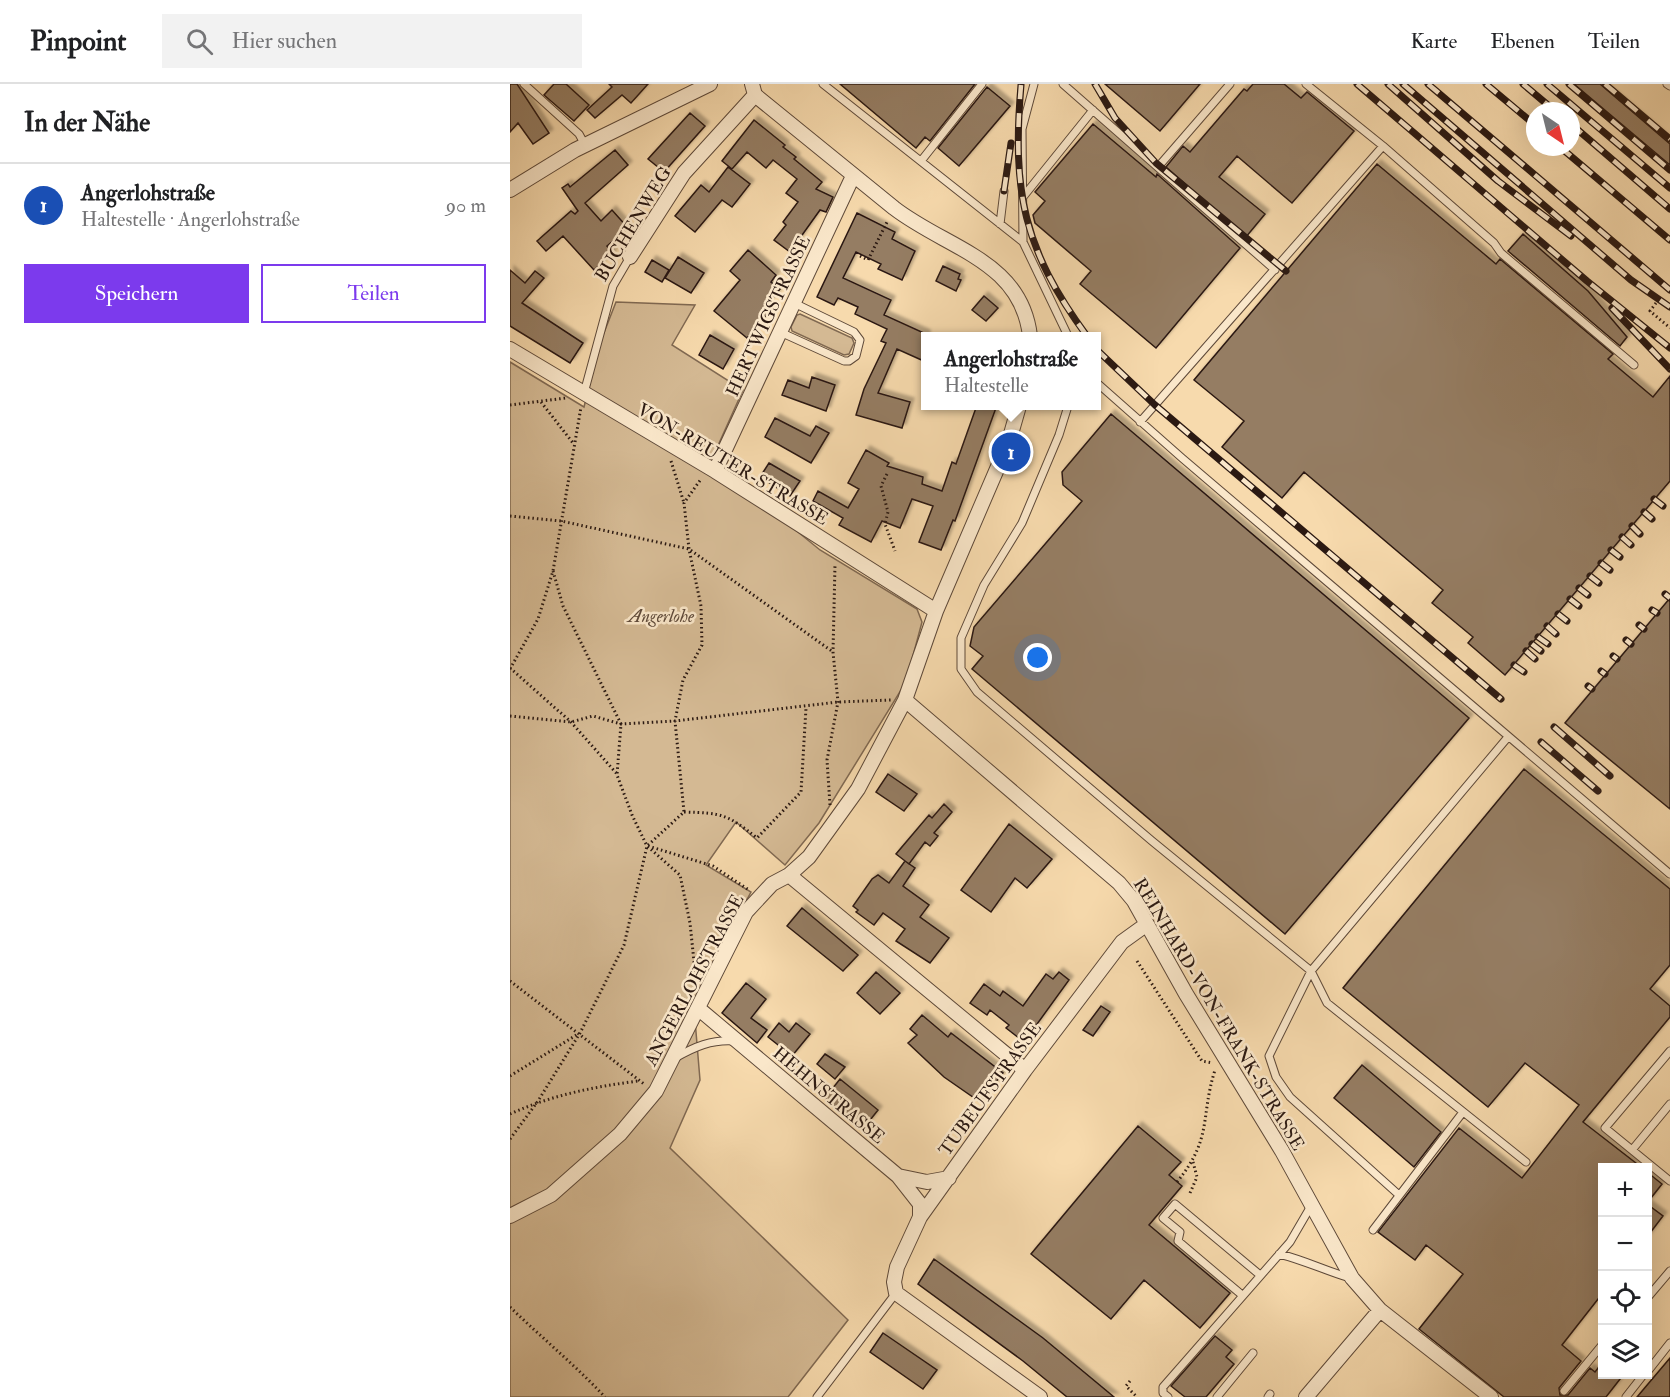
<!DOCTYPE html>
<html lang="de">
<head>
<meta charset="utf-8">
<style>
  :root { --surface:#fff; --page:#f2f2f2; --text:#202124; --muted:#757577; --line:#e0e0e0; --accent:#7c3aed }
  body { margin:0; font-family:"IM FELL Double Pica",serif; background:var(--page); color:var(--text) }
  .controls { position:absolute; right:18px; bottom:18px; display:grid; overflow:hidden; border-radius:0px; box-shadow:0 6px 24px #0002 }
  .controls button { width:54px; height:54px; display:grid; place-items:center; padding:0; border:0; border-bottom:2px solid var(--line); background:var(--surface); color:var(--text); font:30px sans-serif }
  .compass { position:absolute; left:1016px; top:18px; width:54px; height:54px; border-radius:50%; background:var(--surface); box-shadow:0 6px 24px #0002; rotate:145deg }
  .you { position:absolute; left:528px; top:574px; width:21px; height:21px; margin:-15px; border:4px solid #fff; border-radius:50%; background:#1a73e8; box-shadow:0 0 0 9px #1a73e833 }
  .badge { display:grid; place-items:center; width:39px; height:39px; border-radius:50%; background:var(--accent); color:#fff; font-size:20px; font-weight:700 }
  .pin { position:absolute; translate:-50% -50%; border:3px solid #fff; box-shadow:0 2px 6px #0006 }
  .popup { position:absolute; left:411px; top:248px; width:180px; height:78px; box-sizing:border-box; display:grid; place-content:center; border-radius:0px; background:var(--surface); filter:drop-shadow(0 2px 4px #0005); font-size:20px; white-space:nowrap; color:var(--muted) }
  .popup b { font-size:22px; color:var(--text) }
  .popup::after { content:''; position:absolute; left:50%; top:100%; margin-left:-12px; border:12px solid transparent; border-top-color:var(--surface) }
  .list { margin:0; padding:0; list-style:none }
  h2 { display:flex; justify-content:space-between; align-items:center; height:78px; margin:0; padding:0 24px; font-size:26px }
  h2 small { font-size:20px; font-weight:400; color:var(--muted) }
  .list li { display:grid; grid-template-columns:39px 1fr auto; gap:18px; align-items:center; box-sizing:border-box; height:84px; padding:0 24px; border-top:2px solid var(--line) }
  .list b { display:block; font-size:22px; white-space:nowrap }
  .list p { margin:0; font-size:20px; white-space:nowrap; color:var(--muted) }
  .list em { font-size:20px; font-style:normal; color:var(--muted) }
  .actions { display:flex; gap:12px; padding:18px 24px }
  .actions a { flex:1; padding:14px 0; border:2px solid var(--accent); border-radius:0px; text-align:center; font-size:21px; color:var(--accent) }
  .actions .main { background:var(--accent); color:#fff }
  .icon { flex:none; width:33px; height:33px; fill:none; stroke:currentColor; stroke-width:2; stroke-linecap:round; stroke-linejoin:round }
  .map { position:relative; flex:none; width:1160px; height:1313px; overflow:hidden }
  header { display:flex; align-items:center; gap:36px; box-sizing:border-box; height:84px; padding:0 30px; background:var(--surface); border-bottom:2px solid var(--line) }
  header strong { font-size:28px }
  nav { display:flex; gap:33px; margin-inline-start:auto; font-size:21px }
  .search { width:420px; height:54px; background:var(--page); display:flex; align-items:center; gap:15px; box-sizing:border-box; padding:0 21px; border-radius:0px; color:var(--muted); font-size:22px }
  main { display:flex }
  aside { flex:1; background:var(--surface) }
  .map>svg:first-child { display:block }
  .green { fill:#d4b993; stroke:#806952; stroke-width:1.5 }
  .building { fill:#957d63; stroke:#2b1912; stroke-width:1.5; filter:url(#shadow) }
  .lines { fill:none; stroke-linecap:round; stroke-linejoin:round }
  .lane-casing { stroke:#5e4939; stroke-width:9 }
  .street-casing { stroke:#5e4939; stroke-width:16 }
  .path { stroke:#2b1912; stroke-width:3; stroke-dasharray:1.5 3; stroke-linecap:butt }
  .lane { stroke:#fae7ca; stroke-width:7 }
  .street { stroke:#fae7ca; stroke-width:14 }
  .rail-casing { stroke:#2b1912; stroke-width:7 }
  .rail { stroke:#fae7ca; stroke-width:4.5; stroke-dasharray:14; stroke-linecap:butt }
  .labels { text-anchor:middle; stroke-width:5; stroke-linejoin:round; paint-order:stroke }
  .street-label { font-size:18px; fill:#2b1912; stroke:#fae7ca }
  .park-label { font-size:18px; font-style:italic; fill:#5e4939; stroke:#fae7ca }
</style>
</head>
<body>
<header>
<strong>Pinpoint</strong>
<div class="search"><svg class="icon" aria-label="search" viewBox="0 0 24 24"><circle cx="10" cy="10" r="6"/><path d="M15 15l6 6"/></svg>Hier suchen</div>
<nav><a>Karte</a><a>Ebenen</a><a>Teilen</a></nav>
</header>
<main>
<aside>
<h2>In der Nähe<small></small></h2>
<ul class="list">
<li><span class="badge" style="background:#1a4fb4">1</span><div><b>Angerlohstraße</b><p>Haltestelle · Angerlohstraße</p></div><em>90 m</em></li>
</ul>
<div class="actions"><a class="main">Speichern</a><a>Teilen</a></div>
</aside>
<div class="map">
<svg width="1160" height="1313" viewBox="0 0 1160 1313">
  <defs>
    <filter id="shadow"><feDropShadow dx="4" dy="-4" stdDeviation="1.5" flood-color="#0004"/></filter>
  </defs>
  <rect width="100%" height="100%" fill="#f7daad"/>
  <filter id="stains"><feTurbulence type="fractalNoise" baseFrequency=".00333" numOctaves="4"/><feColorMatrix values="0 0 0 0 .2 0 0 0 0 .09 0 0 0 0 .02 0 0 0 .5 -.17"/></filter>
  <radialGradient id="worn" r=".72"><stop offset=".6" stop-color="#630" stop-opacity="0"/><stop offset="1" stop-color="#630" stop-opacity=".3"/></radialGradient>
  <path class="green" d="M 106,218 L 185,221 L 162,261 L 233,306 L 201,377 L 310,466 L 407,525 L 412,538 L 396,598 L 309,739 L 275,781 L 226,738 L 196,781 L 241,808 L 216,854 L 184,924 L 190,996 L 160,1064 L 338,1236 L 278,1313 L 0,1313 L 0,278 L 74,323 L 90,259 Z
    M 290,230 L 342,254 L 344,259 L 339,270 L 334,271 L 282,247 L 281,243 L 287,231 Z"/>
  <path class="building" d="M 0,0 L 7,0 L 39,49 L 23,60 L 8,39 L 0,48 Z
    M 44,0 L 56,0 L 79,21 L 64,37 L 34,11 Z
    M 99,0 L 138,0 L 121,19 L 112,11 L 85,34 L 77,26 L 102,3 Z
    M 330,0 L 465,0 L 420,57 L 415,53 L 406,64 Z
    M 595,0 L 690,0 L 650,47 Z
    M 743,0 L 774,0 L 791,14 L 797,8 L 844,47 L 782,119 L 727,72 L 709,93 L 755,130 L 736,153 L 656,83 L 673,62 L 680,68 L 734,5 L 737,7 Z
    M 1064,0 L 1090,0 L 1160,60 L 1160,81 Z
    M 477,3 L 500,22 L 449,82 L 428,64 Z
    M 180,29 L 195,42 L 154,88 L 138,75 Z
    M 244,36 L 275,61 L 273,63 L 286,73 L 284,75 L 312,98 L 306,105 L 323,113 L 316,128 L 310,126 L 280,168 L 264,156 L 276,141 L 273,138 L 288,118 L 276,109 L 287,95 L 263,76 L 256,84 L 237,68 L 222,85 L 212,77 Z
    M 583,40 L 646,93 L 647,90 L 730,164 L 646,264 L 570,200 L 581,187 L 525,139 L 523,131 L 535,117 L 525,108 Z
    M 105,66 L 118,81 L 75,119 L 91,137 L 102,126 L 118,144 L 97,162 L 103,169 L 84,186 L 53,152 L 36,167 L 27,157 L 61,127 L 65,130 L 68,127 L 52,104 L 58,100 L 60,103 Z
    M 867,80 L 986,180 L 990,175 L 1103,270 L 1098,275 L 1143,313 L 1160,292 L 1160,397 L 995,591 L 958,559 L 963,553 L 922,519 L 933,506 L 794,388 L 772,414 L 712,363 L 734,337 L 684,296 Z
    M 218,83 L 240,100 L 222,123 L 212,116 L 185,148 L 165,132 L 191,101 L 199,108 Z
    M 347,129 L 385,148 L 382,155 L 405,167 L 392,196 L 368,185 L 371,180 L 346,168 L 333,194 L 381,216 L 374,231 L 416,250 L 416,278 L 387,265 L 368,309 L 400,318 L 392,344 L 346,331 L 354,305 L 376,259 L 371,257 L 377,245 L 345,230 L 348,223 L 328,214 L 324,221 L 307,213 Z
    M 1013,150 L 1078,207 L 1117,253 L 1110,262 L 998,167 Z
    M 238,166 L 266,191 L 261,198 L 270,205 L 254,224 L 259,228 L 237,254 L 204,227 L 230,196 L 220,187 Z
    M 168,173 L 194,189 L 181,209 L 155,194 Z
    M 142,176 L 159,186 L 152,198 L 135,188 Z
    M 433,182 L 450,190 L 448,195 L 451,196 L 446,207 L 426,197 Z
    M 0,186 L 15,199 L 25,187 L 34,194 L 12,219 L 73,259 L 60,279 L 0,242 Z
    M 474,212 L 488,224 L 476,237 L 462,226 Z
    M 200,251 L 224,265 L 213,285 L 189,271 Z
    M 302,293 L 325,301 L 316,327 L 272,311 L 278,296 L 299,304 Z
    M 467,321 L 487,321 L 445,437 L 443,436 L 431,466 L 409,458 L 423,422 L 402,415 L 390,444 L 372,437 L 361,458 L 329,441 L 333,434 L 303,417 L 308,407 L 338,424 L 349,405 L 338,399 L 356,366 L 379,379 L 377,382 L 413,393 L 412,400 L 432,407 L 442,378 L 446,380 Z
    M 601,330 L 959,634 L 775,850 L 462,585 L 473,572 L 460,562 L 464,543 L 572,417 L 553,401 L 552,388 Z
    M 265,334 L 300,352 L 306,342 L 319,349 L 301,379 L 255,353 Z
    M 259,379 L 290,397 L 280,412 L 250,393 Z
    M 1160,514 L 1160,725 L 1055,639 Z
    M 1014,685 L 1160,805 L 1160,881 L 1140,905 L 1160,922 L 1160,933 L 1073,1038 L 1131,1083 L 1092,1083 L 1092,1210 L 1052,1261 L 1071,1277 L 1049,1304 L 1050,1311 L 1058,1311 L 1080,1284 L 1085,1288 L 1092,1279 L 1092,1290 L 1114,1290 L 1096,1313 L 994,1313 L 909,1245 L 953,1190 L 916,1161 L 905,1176 L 868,1148 L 949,1044 L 1012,1094 L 1069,1021 L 1015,979 L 978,1023 L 833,904 Z
    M 378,690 L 407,710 L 394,727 L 366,708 Z
    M 434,720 L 442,728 L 424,749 L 428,752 L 420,762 L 415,758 L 399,780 L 386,770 L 419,731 L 422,734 Z
    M 499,740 L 542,775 L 517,804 L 505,794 L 481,828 L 451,806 Z
    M 395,777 L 405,784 L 393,802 L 419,821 L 410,833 L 439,854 L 420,879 L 386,857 L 395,845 L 373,829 L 364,841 L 346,828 L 348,826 L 343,822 L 362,795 L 368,791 L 379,799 Z
    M 292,824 L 348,871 L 333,887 L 277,842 Z
    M 366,888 L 390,909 L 370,930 L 347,909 Z
    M 549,888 L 559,896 L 514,958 L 496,944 L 499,941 L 480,926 L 477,931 L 460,919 L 474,900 L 490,912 L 493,907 L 513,922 L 536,890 L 543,895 Z
    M 236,899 L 256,915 L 241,934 L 257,946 L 247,959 L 212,929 Z
    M 591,922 L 600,928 L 583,952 L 573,946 Z
    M 412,931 L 438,953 L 441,949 L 493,989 L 470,1018 L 434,993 L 398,959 L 407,951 L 400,945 Z
    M 269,939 L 279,948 L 286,939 L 300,950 L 282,972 L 258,953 Z
    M 315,970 L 335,983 L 325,995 L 307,980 Z
    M 852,981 L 931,1048 L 904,1083 L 824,1014 Z
    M 330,995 L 368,1026 L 353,1045 L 315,1014 Z
    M 628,1042 L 671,1078 L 659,1091 L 672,1102 L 639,1141 L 720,1209 L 690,1244 L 634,1196 L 601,1235 L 521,1170 Z
    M 1137,1088 L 1152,1100 L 1137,1119 Z
    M 1137,1120 L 1153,1132 L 1137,1153 Z
    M 424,1175 L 533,1254 L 604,1313 L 557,1313 L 513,1277 L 408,1200 Z
    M 373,1249 L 427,1286 L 413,1305 L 360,1268 Z
    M 705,1252 L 722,1266 L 716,1273 L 724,1280 L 696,1313 L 675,1313 L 661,1302 Z
    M 1160,1274 L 1160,1313 L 1127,1313 Z"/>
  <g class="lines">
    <g class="lane-casing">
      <path id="lane" d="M 14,0 L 69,50 L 75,61
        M 313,0 L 513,158 L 558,252
        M 553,0 L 765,186
        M 796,0 L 873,62 L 984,159 L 991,169 L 1124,281
        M 1157,0 L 1160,2
        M 411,77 L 472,0
        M 648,83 L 720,0
        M 513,113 L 583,26
        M 490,140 L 494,107
        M 513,158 L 512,45 L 524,0
        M 270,248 L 334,277 L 339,277 L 346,272 L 350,256 L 344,248 L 284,219
        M 586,298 L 672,374 L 1160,790
        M 74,309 L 103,202 L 120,173
        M 558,322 L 549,351 L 512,439 L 474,501 L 451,554 L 451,585 L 467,608 L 642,757 L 801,887 L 817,919 L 1016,1078
        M 630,338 L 873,62
        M 1160,967 L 1095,1044 L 1160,1097
        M 165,974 C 184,963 202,955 225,957
        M 1122,1066 L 1160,1020
        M 889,1111 L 780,1013 L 766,993 L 759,972 L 801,887 L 998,653
        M 863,1146 L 953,1028
        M 769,1170 C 794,1176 816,1187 840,1194
        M 732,1211 L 668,1157 L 670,1148 L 653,1134 L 665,1120 L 750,1191
        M 1138,1213 L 1160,1187
        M 1138,1287 L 1160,1259
        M 1054,1307 L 1092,1261
        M 307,1313 L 386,1209
        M 658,1313 L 653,1309 L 653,1303 L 780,1158 L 801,1122
        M 707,1313 L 743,1269
        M 758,1313 L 760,1310
        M 1116,1313 L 1134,1290"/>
    </g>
    <g class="street-casing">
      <path id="street" d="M 242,0 L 245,11 L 384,124 C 437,165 511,176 520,252
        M 0,106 L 65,66 L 200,0
        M 120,173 L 174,89 L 245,11
        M 0,265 L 205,387 L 426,527
        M 205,387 L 343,92
        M 395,616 L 609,799 L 624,817 L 676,910 L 772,1067 L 842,1194 L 870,1226 L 981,1313
        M 279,791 L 515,986
        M 189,925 L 388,1092 L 410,1120 L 410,1133
        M 388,1092 L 417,1098 L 439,1094
        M 0,1132 L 41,1111 L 110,1050 L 146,1007 L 236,828 L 262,800 L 279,791 L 299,773 L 348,705 L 395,616 L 426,527 L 499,357 L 509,322
        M 530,1313 L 386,1209 L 384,1198 L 387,1183 L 410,1133 L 515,986 L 612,858 L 637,840
        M 796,1313 L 870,1226"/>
    </g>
    <path class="path" d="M 350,172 L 358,176 L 378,136
      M 1146,219 L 1140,227 L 1160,244
      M 31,318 L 63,359
      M 0,321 L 56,314
      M 161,377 L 174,419
      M 377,390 L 371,402 L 378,428 L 375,440 L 385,467
      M 0,432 L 51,437 L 179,465 L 323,568
      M 43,487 L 53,522 L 111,640 L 107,691 L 122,731 L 137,762 L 170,791 L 180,839 L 186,897
      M 0,584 L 61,638 L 107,690
      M 0,585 L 28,535 L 43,487 L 71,323
      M 0,632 L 61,638 L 83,632 L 111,640 L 165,637 L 328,618 L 381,616
      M 320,721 L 317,676 L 328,618 L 323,568 L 325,480
      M 174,728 C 212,729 217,730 247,754 L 291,708 L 296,624
      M 138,762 L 203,782 L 239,806
      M 627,877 L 688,971 L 692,977 L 703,979
      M 0,897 L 134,1000
      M 0,992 L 68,950
      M 0,1030 C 42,1011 83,1003 128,997
      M 0,1055 L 28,1017 L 70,949 L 114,861 L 137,762 L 174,728 L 165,637 L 173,596 L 192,561 L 191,522 L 179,465 L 174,419 L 191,395
      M 667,1098 C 703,1054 690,1033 705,986
      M 680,1109 L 687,1093 L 683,1078
      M 0,1223 C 32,1254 65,1281 95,1313
      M 620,1297 L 616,1302 L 627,1313"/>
    <use href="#lane" class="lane"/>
    <use href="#street" class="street"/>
    <g class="rail-casing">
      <path id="rail" d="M 585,0 L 605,34 L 646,79 L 776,187
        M 847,0 L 1077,197 L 1160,264
        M 878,0 L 988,97 L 1061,152
        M 893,0 L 1121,196 L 1160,223
        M 918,0 L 1160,206
        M 976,0 L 1025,41
        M 1013,0 L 1045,27
        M 1037,0 L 1160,104
        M 1059,0 L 1160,86
        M 1095,0 L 1160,55
        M 511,1 C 502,107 513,165 577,252
        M 1061,40 L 1160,125
        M 1050,63 L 1160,156
        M 494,107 L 501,59
        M 1102,224 L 1160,285
        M 586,265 L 645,321 L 991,615
        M 1144,415 L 1153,422
        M 1134,428 L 1142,435
        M 1122,442 L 1130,450
        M 1112,453 L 1121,461
        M 1101,466 L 1110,473
        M 1091,479 L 1100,486
        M 1080,492 L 1089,499
        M 1069,504 L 1078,511
        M 1155,510 L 1160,514
        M 1060,515 L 1069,522
        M 1142,526 L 1147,529
        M 1048,530 L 1057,537
        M 1129,541 L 1134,545
        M 1037,542 L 1046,550
        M 1028,553 L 1038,560
        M 1116,556 L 1121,560
        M 1022,560 L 1031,567
        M 1016,567 L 1025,575
        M 1103,572 L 1107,575
        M 1004,581 L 1014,588
        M 1091,587 L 1095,590
        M 1078,602 L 1082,605
        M 1044,643 L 1100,692
        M 1031,658 L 1088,707"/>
    </g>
    <use href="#rail" class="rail"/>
  </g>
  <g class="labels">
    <g class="street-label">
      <text transform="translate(123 140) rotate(-59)" y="6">BUCHENWEG</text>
      <text transform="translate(258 232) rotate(-65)" y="6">HERTWIGSTRASSE</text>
      <text transform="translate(223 380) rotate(31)" y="6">VON-REUTER-STRASSE</text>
      <text transform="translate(184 896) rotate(-62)" y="6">ANGERLOHSTRASSE</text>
      <text transform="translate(709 930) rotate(59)" y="6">REINHARD-VON-FRANK-STRASSE</text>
      <text transform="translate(480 1005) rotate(-54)" y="6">TUBEUFSTRASSE</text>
      <text transform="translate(319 1011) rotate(40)" y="6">HEHNSTRASSE</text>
    </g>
    <g class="park-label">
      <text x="151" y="538">Angerlohe</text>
    </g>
  </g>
  <rect width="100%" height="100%" filter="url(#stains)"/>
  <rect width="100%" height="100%" fill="url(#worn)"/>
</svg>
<div class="controls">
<button>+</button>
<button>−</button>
<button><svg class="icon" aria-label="locate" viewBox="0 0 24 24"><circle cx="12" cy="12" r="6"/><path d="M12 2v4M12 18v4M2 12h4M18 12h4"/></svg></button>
<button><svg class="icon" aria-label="layers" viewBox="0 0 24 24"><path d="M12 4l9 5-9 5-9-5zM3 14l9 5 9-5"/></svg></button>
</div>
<svg class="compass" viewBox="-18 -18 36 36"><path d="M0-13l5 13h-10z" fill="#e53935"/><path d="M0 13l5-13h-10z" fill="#757577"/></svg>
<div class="you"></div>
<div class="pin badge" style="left:501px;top:368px;background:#1a4fb4">1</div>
<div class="popup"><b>Angerlohstraße</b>Haltestelle</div>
</div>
</main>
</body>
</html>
